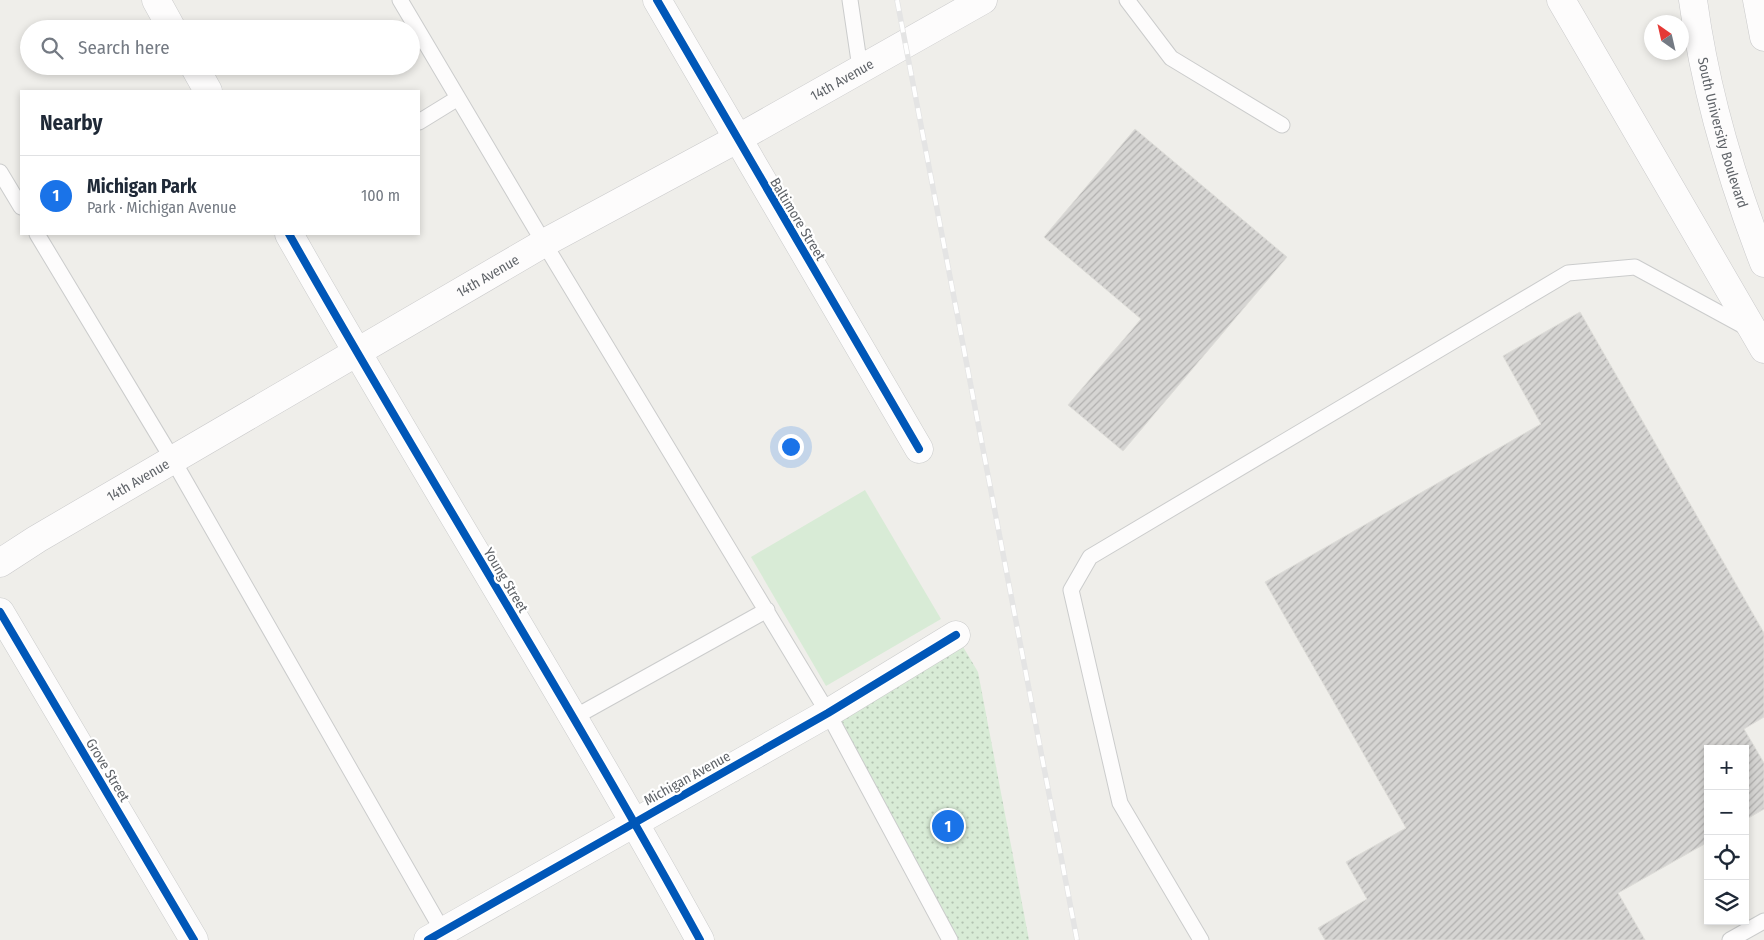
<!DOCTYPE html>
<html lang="en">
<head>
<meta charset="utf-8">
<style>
  :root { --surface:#fff; --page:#f6f6f7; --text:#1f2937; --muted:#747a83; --line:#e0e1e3; --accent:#1a73e8 }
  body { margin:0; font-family:"Fira Sans Condensed",sans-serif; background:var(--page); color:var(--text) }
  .controls { position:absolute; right:15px; bottom:15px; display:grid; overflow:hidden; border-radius:0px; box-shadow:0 2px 8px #0003 }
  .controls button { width:45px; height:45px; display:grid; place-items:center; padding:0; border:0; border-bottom:1px solid var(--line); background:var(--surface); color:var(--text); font:25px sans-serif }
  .compass { position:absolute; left:1644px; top:15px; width:45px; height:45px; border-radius:50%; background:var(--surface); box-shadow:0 2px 8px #0003; rotate:326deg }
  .you { position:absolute; left:790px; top:446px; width:18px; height:18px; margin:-12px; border:4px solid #fff; border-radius:50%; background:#1a73e8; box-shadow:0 0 0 8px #1a73e833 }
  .badge { display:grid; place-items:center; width:32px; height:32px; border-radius:50%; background:var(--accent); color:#fff; font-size:16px; font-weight:700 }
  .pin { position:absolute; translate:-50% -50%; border:2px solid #fff; box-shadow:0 1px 5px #0006 }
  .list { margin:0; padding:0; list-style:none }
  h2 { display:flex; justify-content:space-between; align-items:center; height:65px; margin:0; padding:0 20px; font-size:21px }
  h2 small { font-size:16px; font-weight:400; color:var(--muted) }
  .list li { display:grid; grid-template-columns:32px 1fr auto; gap:15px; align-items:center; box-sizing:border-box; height:80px; padding:0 20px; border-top:1px solid var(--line) }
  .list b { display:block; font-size:19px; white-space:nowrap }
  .list p { margin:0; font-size:16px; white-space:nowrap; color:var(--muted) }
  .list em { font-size:16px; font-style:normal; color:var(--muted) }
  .icon { flex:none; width:28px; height:28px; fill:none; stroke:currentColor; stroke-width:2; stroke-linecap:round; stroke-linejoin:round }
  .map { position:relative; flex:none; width:1764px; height:940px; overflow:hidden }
  .search { position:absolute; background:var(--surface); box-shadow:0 2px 8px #0003; left:20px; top:20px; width:400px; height:55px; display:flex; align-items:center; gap:12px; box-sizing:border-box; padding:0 18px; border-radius:28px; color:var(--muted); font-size:19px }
  .panel { position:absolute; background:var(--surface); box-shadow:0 2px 8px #0003; left:20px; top:90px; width:400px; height:145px; border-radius:0px }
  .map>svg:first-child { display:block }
  .green { fill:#d8ebd6 }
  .park { fill:url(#park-dots) }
  .building { fill:url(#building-hatch); stroke:#deddd9 }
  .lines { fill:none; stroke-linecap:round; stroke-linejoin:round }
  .lane-casing { stroke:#cbcccc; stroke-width:17 }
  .street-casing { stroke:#cbcccc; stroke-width:29 }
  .secondary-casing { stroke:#cacacb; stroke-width:29 }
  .lane { stroke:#fdfcfc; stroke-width:15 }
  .street { stroke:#fdfcfc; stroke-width:28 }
  .secondary { stroke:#fdfcfc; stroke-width:28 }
  .rail-casing { stroke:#e4e4e4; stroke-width:5.5 }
  .rail { stroke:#fff; stroke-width:4; stroke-dasharray:11; stroke-linecap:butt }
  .cycleway-casing { stroke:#fff; stroke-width:11 }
  .cycleway { stroke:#0057b8; stroke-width:8 }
  .labels { text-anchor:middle; stroke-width:4.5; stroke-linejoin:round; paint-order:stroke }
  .street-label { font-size:14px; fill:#5f6368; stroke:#fff }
</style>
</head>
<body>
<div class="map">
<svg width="1764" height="940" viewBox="0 0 1764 940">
  <defs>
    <pattern id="park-dots" width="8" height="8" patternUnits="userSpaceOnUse" patternTransform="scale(1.25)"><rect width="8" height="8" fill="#d8ebd6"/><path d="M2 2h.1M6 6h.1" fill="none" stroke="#b2c2b1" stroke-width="1.8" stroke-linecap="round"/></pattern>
    <pattern id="building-hatch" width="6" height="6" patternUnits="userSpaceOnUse" patternTransform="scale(1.25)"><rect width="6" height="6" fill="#d6d5d3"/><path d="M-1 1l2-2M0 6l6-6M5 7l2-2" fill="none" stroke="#b1b0af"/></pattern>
  </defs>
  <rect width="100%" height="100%" fill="#efeeea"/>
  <path class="green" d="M 865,490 L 941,619 L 826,686 L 751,557 Z"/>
  <path class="park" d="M 956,635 L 978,672 L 1029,940 L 950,940 L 828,713 Z"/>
  <path class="building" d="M 1135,129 L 1287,257 L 1123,451 L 1068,405 L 1141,319 L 1044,237 Z
    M 1580,312 L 1764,633 L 1764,717 L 1744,729 L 1764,763 L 1764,809 L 1745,820 L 1745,749 L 1708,749 L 1708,842 L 1618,893 L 1645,940 L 1325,940 L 1318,928 L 1367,899 L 1346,862 L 1406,828 L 1265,582 L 1541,424 L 1503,356 Z"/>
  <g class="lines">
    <g class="lane-casing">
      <path id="lane" d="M 400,0 L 544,243 L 828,713 L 950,940
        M 850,0 L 860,68
        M 1127,0 L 1171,58 L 1282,125
        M 419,122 L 458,98
        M 0,172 L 21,207
        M 37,234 L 173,460 L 446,937
        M 573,718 L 767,610
        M 1201,940 L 1120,803 L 1071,590 L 1090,557 L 1568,273 L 1635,267 L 1749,329
        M 1730,940 L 1764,921"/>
    </g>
    <g class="street-casing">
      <path id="street" d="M 156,0 L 172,29
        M 657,0 L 919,449
        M 194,66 L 208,91
        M 289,234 C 423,471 569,701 700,940
        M 0,612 L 194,940
        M 428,940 L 828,713 L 956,635"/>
    </g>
    <g class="secondary-casing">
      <g id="secondary">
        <path d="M 1561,0 L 1764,349"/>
        <path id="s1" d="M 1693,0 C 1705,90 1731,178 1764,263"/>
        <path d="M 1757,0 L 1764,37"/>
        <path id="s2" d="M 0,563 L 37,539 L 544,243 L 737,139 L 983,0"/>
      </g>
    </g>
    <use href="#lane" class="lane"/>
    <use href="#street" class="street"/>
    <use href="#secondary" class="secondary"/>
    <g class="rail-casing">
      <path id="rail" d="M 897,0 L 1077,940"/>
    </g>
    <use href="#rail" class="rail"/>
    <g class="cycleway-casing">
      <path id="cycleway" d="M 657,0 L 919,449
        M 289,234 C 423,471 569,701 700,940
        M 0,612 L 194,940
        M 428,940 L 828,713 L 956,635"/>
    </g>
    <use href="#cycleway" class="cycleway"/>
  </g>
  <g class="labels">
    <g class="street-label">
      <text dy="5" stroke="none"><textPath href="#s2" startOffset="971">14th Avenue</textPath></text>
      <text dy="5" stroke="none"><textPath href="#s1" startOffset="136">South University Boulevard</textPath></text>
      <text transform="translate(798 219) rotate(59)" y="5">Baltimore Street</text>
      <text dy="5" stroke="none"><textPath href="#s2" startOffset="566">14th Avenue</textPath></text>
      <text dy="5" stroke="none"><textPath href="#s2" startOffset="161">14th Avenue</textPath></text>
      <text transform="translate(506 580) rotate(59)" y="5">Young Street</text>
      <text transform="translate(108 770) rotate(59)" y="5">Grove Street</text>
      <text transform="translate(687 778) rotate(-29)" y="5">Michigan Avenue</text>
    </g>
  </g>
</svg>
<div class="controls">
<button>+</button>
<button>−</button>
<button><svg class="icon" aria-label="locate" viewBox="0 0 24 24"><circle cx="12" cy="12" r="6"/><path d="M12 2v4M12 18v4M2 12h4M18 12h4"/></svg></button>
<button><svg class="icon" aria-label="layers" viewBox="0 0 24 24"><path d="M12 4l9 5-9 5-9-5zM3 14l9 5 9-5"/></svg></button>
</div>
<svg class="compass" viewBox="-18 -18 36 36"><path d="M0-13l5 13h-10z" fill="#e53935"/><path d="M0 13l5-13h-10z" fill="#747a83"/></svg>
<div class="you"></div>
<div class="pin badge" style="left:948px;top:826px">1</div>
<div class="search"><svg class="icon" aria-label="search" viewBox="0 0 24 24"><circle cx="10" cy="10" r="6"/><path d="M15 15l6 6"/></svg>Search here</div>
<section class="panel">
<h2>Nearby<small></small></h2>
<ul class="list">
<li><span class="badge">1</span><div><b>Michigan Park</b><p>Park · Michigan Avenue</p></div><em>100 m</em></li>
</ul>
</section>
</div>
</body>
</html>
